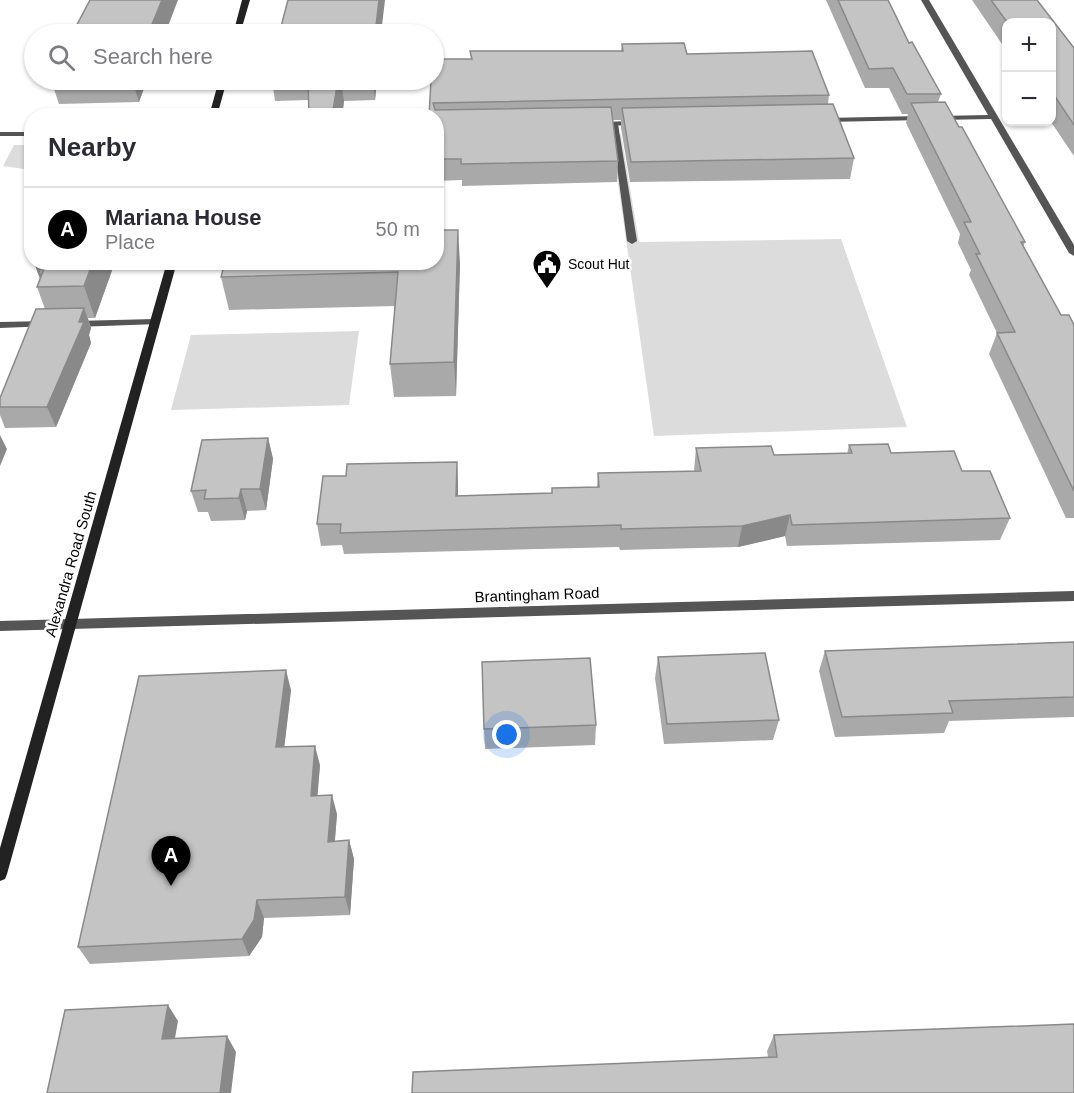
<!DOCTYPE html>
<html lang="en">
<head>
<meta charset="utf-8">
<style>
  :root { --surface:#fff; --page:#f7f7f7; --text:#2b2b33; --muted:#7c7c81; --line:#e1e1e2; --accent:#000 }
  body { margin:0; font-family:Helvetica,sans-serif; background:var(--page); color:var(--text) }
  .controls { position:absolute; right:18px; top:18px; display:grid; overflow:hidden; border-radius:12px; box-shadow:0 2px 4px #0004 }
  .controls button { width:54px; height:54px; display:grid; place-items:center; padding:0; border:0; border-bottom:2px solid var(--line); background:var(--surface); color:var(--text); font:30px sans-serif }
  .you { position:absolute; left:507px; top:735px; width:21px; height:21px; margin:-15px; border:4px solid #fff; border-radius:50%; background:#1a73e8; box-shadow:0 0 0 9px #1a73e833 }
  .badge { display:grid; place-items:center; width:39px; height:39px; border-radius:50%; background:var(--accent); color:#fff; font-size:20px; font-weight:700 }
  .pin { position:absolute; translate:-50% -50px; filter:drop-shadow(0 2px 3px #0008) }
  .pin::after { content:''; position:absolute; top:32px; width:21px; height:18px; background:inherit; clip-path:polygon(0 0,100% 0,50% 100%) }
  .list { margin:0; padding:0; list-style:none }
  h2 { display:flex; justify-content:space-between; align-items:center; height:78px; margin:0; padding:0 24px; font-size:26px }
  h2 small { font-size:20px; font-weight:400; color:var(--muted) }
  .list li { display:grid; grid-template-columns:39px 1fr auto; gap:18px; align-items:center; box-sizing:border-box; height:84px; padding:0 24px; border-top:2px solid var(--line) }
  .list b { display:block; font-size:22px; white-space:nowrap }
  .list p { margin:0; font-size:20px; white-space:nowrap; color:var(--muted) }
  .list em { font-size:20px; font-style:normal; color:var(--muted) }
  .icon { flex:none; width:33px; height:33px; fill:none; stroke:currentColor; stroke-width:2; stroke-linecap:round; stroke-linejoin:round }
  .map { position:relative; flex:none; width:1074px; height:1093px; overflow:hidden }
  .search { position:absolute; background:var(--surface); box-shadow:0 2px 4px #0004; left:24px; top:24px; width:420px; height:66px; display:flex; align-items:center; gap:15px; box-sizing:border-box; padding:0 21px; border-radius:33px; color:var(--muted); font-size:22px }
  .panel { position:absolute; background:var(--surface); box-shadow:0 2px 4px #0004; left:24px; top:108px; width:420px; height:162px; border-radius:24px }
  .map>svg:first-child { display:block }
  .green { fill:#dcdcdc }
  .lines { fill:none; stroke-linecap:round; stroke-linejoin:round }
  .lane { fill:#555; fill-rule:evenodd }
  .street { fill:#555; fill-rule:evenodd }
  .secondary { fill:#222; fill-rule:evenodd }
  .wall { fill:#a9a9a9 }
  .shaded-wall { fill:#898989 }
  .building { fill:#c4c4c4; stroke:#898989; stroke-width:1.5 }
  .labels { text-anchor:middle; stroke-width:5; stroke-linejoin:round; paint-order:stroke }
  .far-poi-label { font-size:14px; fill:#000; stroke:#fff; text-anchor:start }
  .street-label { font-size:15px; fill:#000; stroke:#fff }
</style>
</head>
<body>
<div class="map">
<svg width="1074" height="1093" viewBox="0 0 1074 1093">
  <rect width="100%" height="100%" fill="#fff"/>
  <path class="green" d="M 611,134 L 621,134 L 639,242 L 841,239 L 907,427 L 654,436 Z
    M 14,145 L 31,145 L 31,170 L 3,166 Z
    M 359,331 L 349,405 L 171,410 L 191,335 Z"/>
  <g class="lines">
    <path class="lane" d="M 611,122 L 618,124 L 637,241 L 632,244 L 627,241 Z"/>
    <path class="street" d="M 921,0 L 929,0 L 1074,245 L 1074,256 L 1069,253 L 991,119 L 939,120 L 935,118 L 939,116 L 988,115 Z
      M 921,116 L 925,118 L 924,120 L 825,122 L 821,120 L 825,118 Z
      M 636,121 L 640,123 L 639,125 L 597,126 L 593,124 L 597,122 Z
      M 0,132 L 32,132 L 32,136 L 0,136 Z
      M 155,319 L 159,320 L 159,324 L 75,327 L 70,324 L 75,321 Z
      M 46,321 L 51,324 L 50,326 L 0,328 L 0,322 Z
      M 1074,591 L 1074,601 L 0,631 L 0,621 Z"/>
    <path class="secondary" d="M 242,0 L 250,0 L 240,34 L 233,34 Z
      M 219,80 L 227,80 L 217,116 L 209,116 Z
      M 167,262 L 177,262 L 7,874 L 5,879 L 0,881 L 0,848 Z"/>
  </g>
  <path class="wall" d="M 826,0 L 888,0 L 909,43 L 941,94 L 938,102 L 959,127 L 1025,242 L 1023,247 L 1061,315 L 1074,325 L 1074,518 L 1066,518 L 989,354 L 997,333 L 969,275 L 971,270 L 958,243 L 960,234 L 906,123 L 908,114 L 902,114 L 889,88 L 865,88 Z
    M 972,0 L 1037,0 L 1074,48 L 1074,156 L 1051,122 L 1052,22 L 1006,22 L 1006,50 Z
    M 622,44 L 687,54 L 829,95 L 828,104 L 854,158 L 850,179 L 630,182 L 621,128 L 621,120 L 612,120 L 618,161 L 617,182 L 462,186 L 462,180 L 436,181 L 436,116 L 429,116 L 431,80 L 471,59 L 470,51 L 621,51 Z
    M 51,80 L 147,80 L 139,102 L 59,104 Z
    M 272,80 L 377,80 L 375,100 L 344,101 L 342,116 L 309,116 L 308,100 L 275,101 Z
    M 34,262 L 115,262 L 95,318 L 88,318 L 91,328 L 89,335 L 91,343 L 56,427 L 5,428 L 0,415 L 0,398 L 45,309 L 37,287 L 40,279 Z
    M 460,263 L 456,396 L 394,397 L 390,364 L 395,306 L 229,310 L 221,277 Z
    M 268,438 L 273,459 L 266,510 L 247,511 L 245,520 L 211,521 L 208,512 L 198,512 L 191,491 Z
    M 849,445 L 891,453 L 962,471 L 1010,518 L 1000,540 L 787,546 L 785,536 L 738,547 L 620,550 L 619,547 L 344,554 L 342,545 L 321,546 L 317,524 L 346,476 L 457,462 L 458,496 L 552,493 L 597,487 L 598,473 L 694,471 L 696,448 L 774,455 L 847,454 Z
    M 1074,642 L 1074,717 L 949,721 L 944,733 L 835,737 L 819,671 L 825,651 Z
    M 658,657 L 779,720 L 773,740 L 664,744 L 655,678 Z
    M 291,690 L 284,747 L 320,765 L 317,795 L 337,814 L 335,841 L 349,840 L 354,859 L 350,915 L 264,918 L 262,937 L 249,956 L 90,964 L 78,947 Z
    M 596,725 L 595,745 L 485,749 L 484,729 Z
    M 774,1035 L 1074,1093 L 768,1057 L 767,1051 Z"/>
  <path class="shaded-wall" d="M 162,0 L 178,0 L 165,34 L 148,34 Z
    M 379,0 L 385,0 L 381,34 L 375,34 Z
    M 132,80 L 147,80 L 139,102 Z
    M 338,80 L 341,80 L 344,101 L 342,116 L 332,116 Z
    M 373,80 L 377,80 L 375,100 Z
    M 458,230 L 460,263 L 456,396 L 454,362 Z
    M 34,262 L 48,262 L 39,269 L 46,287 L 43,287 Z
    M 93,262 L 115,262 L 95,318 L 84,286 Z
    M 84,308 L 91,328 L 89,335 L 91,343 L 56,427 L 47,407 Z
    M 0,435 L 7,449 L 0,466 Z
    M 268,438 L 273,459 L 266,510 L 260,489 Z
    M 457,462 L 458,483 L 458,517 L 456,496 Z
    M 241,489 L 247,511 L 245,520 L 239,498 Z
    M 790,515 L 785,536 L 738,547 L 742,526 Z
    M 286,670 L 291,690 L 282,767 L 276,747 Z
    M 315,746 L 320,765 L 316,815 L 311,796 Z
    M 332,795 L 337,814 L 333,860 L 328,842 Z
    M 349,840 L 354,859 L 350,915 L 345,897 Z
    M 257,900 L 264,918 L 262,937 L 249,956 L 242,939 Z
    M 168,1005 L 178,1021 L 172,1055 L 162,1039 Z
    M 227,1036 L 236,1052 L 231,1093 L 220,1093 Z"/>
  <path class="building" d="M 90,0 L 162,0 L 148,34 L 72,34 Z
    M 288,0 L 379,0 L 375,34 L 279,34 Z
    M 838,0 L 888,0 L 909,43 L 912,42 L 941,94 L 907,94 L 893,68 L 869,69 Z
    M 991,0 L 1037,0 L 1074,48 L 1074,125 L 1052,92 L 1052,22 L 1007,22 Z
    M 684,43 L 687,54 L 812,51 L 829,95 L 433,103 L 435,110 L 611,107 L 618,161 L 461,164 L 461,159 L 436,159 L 436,116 L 429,116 L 431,80 L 434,80 L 434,59 L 472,59 L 470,51 L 623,51 L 622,44 Z
    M 308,80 L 338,80 L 332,116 L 309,116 Z
    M 945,102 L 959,127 L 962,127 L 1025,242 L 1021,242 L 1061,315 L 1069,315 L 1074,325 L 1074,491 L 997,333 L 1015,332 L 976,254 L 980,254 L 964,222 L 971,222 L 911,103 Z
    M 833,104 L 854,158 L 631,162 L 622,108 Z
    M 436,230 L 458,230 L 454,362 L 390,364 L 398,272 L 221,277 L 225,262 L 436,262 Z
    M 42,262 L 93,262 L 84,286 L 37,287 L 44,269 L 39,269 Z
    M 84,308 L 79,322 L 84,322 L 47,407 L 0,407 L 0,398 L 36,309 Z
    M 268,438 L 260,489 L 241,489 L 239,498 L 204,499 L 206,490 L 191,491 L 202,440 Z
    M 888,444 L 891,453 L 954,451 L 962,471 L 990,471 L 1010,518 L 792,525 L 790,515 L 742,526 L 621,529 L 621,525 L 340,533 L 341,524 L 317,524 L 323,476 L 346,476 L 347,464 L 457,462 L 456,496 L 552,493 L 552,488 L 599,487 L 598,473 L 701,471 L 696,448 L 771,446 L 774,455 L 852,453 L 849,445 Z
    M 1074,642 L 1074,697 L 949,701 L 953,713 L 842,717 L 825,651 Z
    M 765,653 L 779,720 L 667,724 L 658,657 Z
    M 590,658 L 596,725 L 484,729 L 482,662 Z
    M 286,670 L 276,747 L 315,746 L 311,796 L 332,795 L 328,842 L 349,840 L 345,897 L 257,900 L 254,920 L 242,939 L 78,947 L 139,676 Z
    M 168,1005 L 162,1039 L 227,1036 L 220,1093 L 47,1093 L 65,1010 Z
    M 1074,1024 L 1074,1093 L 412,1093 L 413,1072 L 777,1057 L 774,1035 Z"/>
  <defs>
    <g id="civic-pin" transform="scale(1.5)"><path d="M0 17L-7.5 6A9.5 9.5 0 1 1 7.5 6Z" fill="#000" stroke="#fff"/><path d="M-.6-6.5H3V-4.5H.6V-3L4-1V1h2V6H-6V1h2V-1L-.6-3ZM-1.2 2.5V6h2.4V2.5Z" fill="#fff"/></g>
  </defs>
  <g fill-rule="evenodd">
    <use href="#civic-pin" x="547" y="264"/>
  </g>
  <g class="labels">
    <g class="far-poi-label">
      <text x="568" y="269">Scout Hut</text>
    </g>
    <g class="street-label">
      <text transform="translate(71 564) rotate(-74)" y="5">Alexandra Road South</text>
      <text transform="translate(537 595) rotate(-2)" y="5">Brantingham Road</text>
    </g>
  </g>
</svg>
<div class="controls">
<button>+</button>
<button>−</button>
</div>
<div class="you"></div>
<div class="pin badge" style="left:171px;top:886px">A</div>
<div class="search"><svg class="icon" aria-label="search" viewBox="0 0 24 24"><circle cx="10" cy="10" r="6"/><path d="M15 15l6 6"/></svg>Search here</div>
<section class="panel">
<h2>Nearby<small></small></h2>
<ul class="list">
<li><span class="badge">A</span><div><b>Mariana House</b><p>Place</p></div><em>50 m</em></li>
</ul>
</section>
</div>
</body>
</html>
